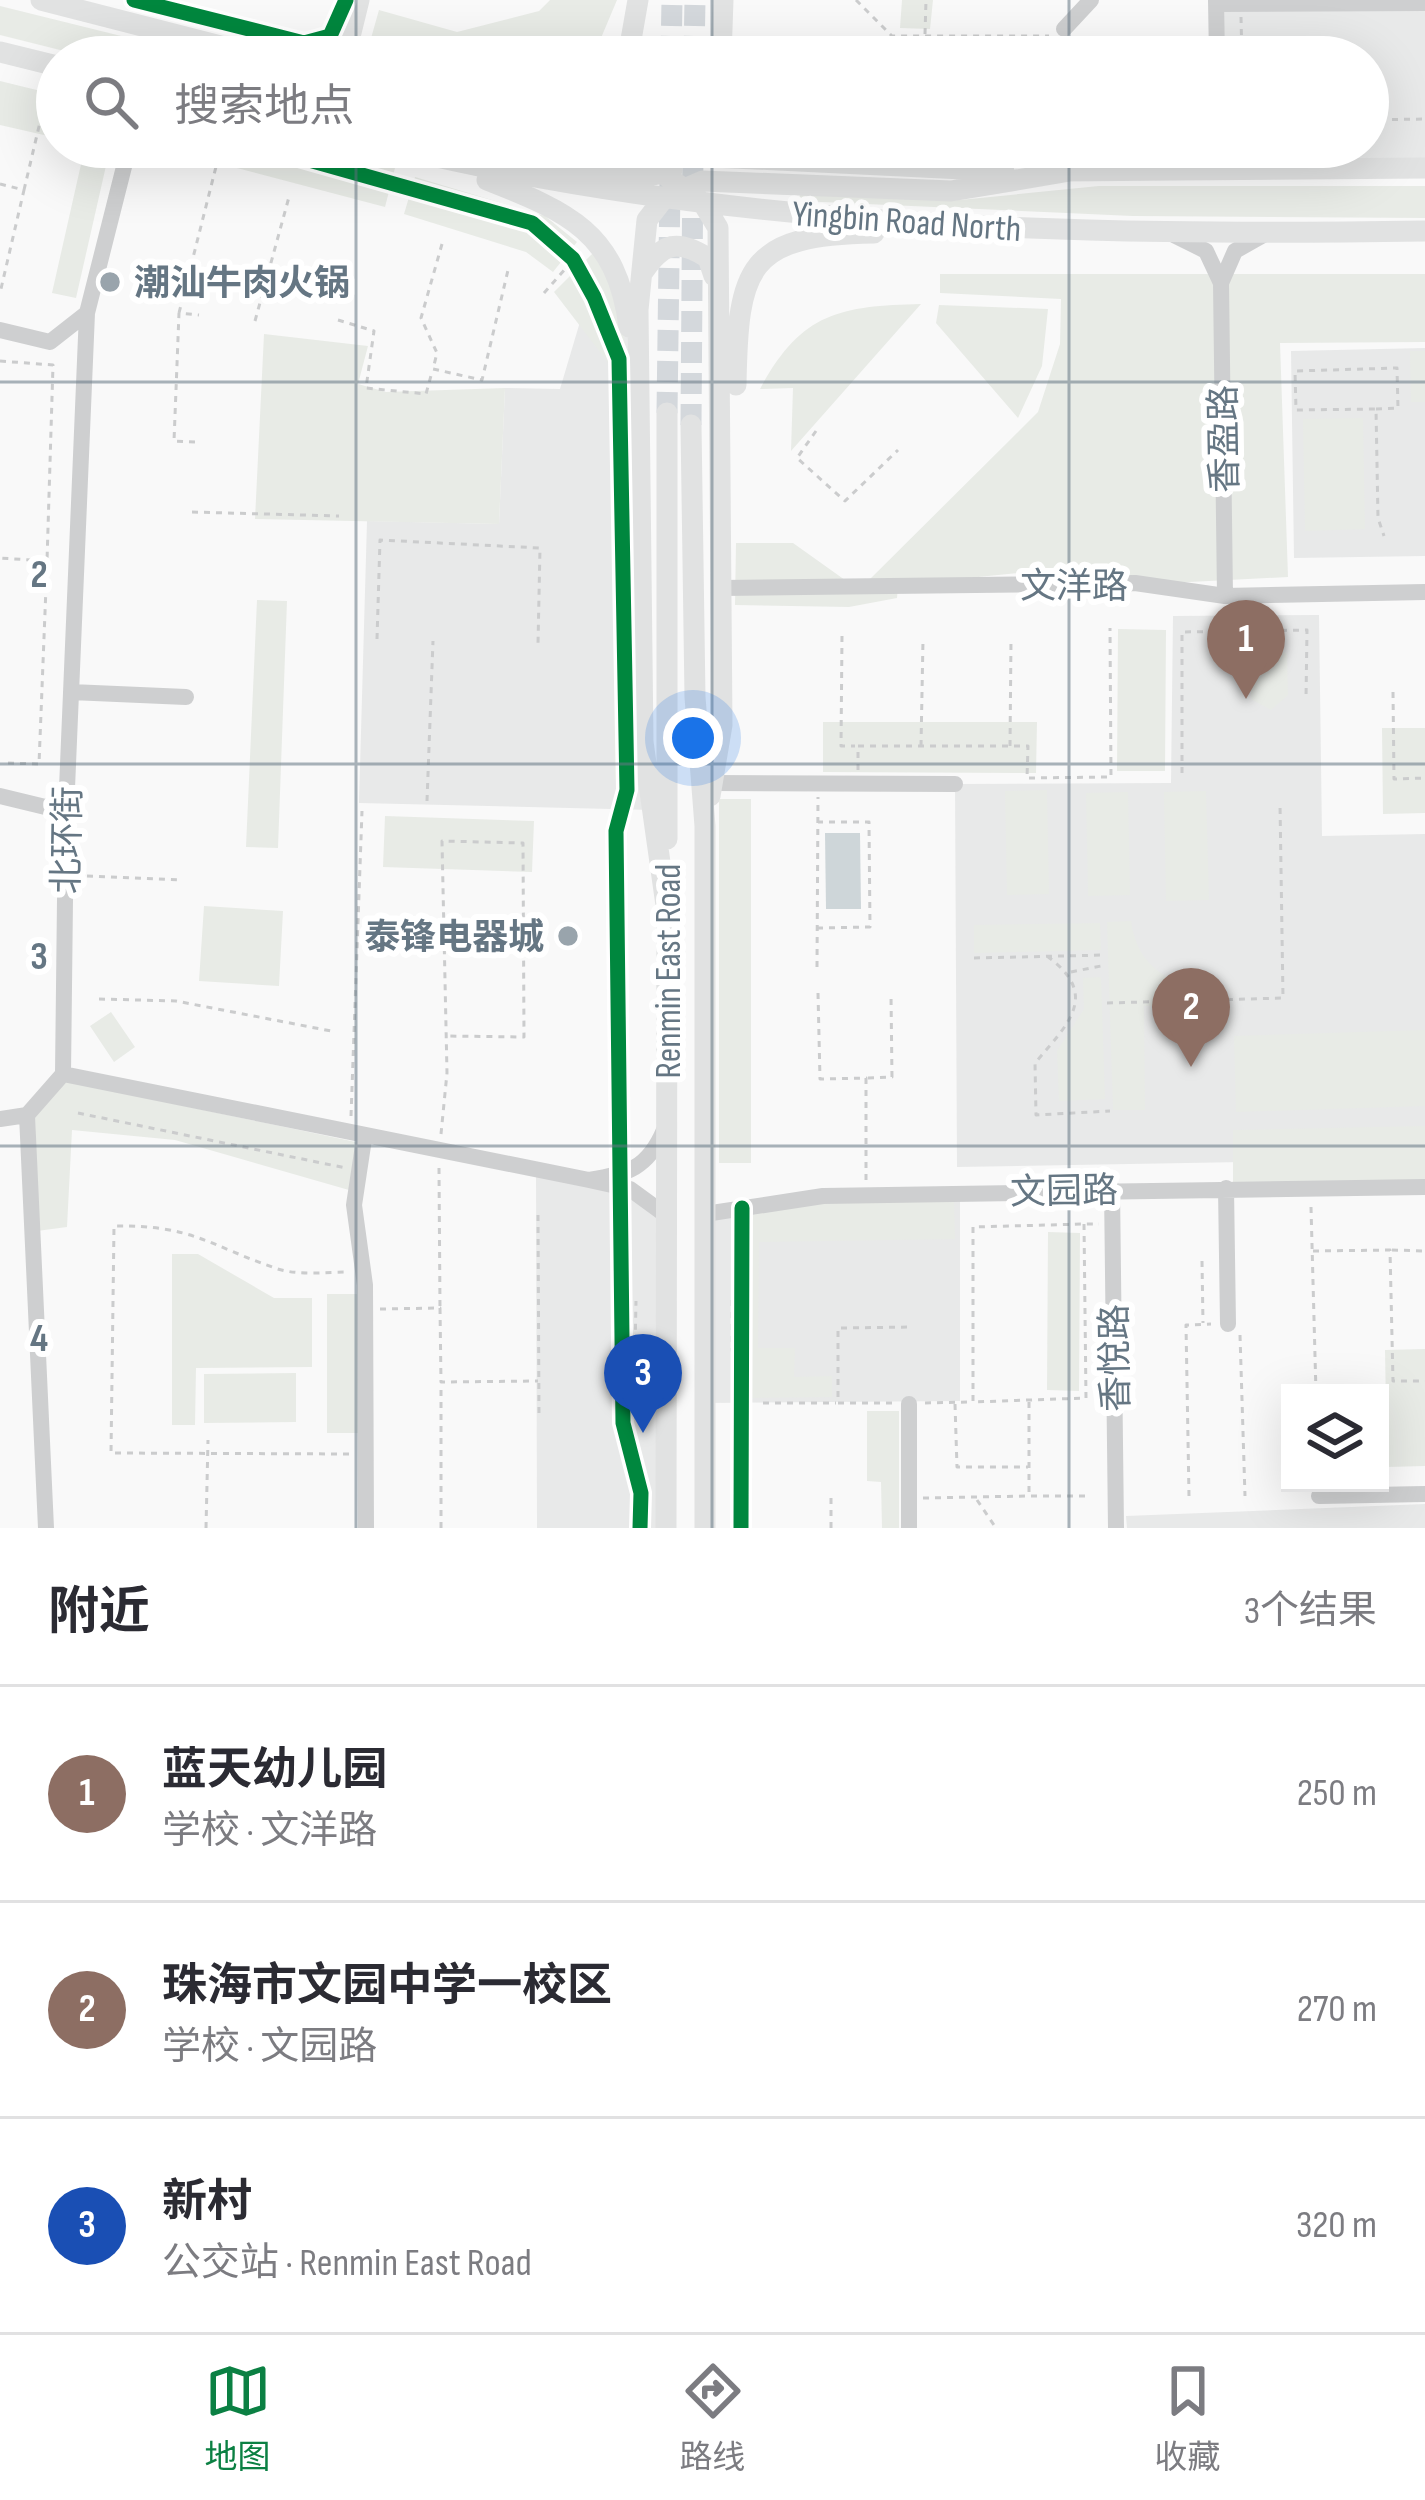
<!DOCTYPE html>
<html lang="zh">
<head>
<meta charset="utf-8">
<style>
  :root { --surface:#fff; --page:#f7f7f7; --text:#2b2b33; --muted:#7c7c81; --line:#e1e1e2; --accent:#0b8043 }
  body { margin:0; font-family:"Sofia Sans Condensed","Noto Sans SC",sans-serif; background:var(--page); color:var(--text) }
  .controls { position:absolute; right:36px; bottom:36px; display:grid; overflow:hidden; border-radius:0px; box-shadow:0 12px 48px #0002 }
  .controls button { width:108px; height:108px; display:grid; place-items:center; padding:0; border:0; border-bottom:3px solid var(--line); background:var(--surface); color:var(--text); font:60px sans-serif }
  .you { position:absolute; left:693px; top:738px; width:42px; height:42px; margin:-30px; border:9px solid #fff; border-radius:50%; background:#1a73e8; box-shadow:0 0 0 18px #1a73e833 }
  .badge { display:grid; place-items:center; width:78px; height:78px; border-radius:50%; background:var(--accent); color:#fff; font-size:39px; font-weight:700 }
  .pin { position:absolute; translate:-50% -99px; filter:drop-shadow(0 3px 6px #0008) }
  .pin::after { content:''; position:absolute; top:63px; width:42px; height:36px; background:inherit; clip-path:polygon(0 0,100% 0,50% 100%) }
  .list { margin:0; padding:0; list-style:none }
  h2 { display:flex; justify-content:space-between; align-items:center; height:156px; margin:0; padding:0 48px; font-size:51px }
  h2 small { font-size:39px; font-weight:400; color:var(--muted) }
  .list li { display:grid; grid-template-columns:78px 1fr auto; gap:36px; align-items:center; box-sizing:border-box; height:216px; padding:0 48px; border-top:3px solid var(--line) }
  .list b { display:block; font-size:45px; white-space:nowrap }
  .list p { margin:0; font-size:39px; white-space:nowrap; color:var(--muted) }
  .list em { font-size:39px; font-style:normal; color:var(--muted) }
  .icon { flex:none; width:66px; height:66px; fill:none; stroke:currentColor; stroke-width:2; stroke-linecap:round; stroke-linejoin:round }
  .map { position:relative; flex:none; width:1425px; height:1528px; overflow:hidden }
  .search { position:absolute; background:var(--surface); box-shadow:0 12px 48px #0002; left:36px; right:36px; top:36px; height:132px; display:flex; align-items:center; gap:30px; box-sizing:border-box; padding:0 42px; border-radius:66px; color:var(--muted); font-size:45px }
  .sheet { height:804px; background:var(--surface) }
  nav { display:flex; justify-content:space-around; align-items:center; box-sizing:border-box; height:168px; border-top:3px solid var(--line); background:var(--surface); font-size:33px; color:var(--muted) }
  nav a { display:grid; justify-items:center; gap:6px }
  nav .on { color:var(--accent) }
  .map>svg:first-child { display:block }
  .built { fill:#e8e9e9 }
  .green { fill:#e8ebe6 }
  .water { fill:#ced6d9 }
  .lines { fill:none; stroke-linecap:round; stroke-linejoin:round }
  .major-tunnel { stroke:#d4d8dc; stroke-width:21; stroke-dasharray:21 10; stroke-linecap:butt }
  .path { stroke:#cbcccd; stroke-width:3; stroke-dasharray:6 6; stroke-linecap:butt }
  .minor { stroke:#cecfd0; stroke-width:16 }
  .major { stroke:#e1e2e2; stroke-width:21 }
  .cycleway-casing { stroke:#fff; stroke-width:22 }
  .cycleway { stroke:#00873e; stroke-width:15 }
  .grid { fill:none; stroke:#657683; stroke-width:3; stroke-opacity:0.55 }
  .poi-dot { fill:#99a4ac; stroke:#fff; stroke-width:4.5 }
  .labels { text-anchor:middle; stroke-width:12; stroke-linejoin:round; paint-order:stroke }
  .street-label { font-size:36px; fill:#657683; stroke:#fff }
  .poi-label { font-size:36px; font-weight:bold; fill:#657683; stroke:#fff; text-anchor:start }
  .grid-label { font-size:39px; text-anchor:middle; font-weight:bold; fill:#657683; stroke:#fff; stroke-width:12; stroke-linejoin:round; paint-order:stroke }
</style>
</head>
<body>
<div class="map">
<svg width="1425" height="1528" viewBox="0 0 1425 1528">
  <rect width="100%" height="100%" fill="#f9f9f9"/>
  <path class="built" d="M 1217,0 L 1425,0 L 1425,168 L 1218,170 L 1217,147 L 1368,147 L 1368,57 L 1217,57 Z
    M 602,248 L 627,315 L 652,810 L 359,803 L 367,521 L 499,524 L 505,388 L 560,389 Z
    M 1425,348 L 1425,556 L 1294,558 L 1291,351 Z
    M 1319,615 L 1322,836 L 1425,834 L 1425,1159 L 957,1167 L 955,784 L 1171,783 L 1173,616 Z
    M 536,1171 L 631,1192 L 667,1216 L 666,1528 L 537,1528 Z
    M 960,1192 L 960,1401 L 704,1403 L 705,1214 Z
    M 1425,1504 L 1425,1528 L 1127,1528 L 1126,1516 Z"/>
  <path class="green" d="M 550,0 L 617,0 L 593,57 L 366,56 L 379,10 L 457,32 L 539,11 Z
    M 902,0 L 933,0 L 930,29 L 900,28 Z
    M 0,6 L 206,57 L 88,57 L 0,35 Z
    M 0,81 L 57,95 L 57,138 L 0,125 Z
    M 157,147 L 317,147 L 395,168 L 385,207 Z
    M 84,151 L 108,157 L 76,298 L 52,293 Z
    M 415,177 L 545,216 L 577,242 L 553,272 L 526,252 L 404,214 Z
    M 1099,186 L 1425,186 L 1425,218 L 1133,216 L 799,201 L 800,194 L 960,200 Z
    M 595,251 L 616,298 L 630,368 L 636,779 L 614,779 L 613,369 L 554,292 Z
    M 940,274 L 1425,274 L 1425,342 L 1280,343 L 1288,577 L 1170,583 L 1028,572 L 898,585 L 897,598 L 849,607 L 735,605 L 736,543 L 793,543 L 859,590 L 1038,412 L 1060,344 L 1061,299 L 940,293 Z
    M 921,304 L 791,451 L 793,388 L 760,389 C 801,313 839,306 921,304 Z
    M 939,305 L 1048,309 L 1042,366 L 1018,418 L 936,323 Z
    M 264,334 L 368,346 L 358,384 L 386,392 L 505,388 L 499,524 L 255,519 Z
    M 1410,351 L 1425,351 L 1425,402 L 1411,402 Z
    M 1363,418 L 1365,529 L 1305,531 L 1303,419 Z
    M 257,600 L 287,601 L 278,848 L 246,847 Z
    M 1118,629 L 1166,630 L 1165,771 L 1117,771 Z
    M 1271,643 L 1287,654 L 1288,695 L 1271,710 L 1251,699 L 1250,655 L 1257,646 Z
    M 823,722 L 1037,722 L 1036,773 L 823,772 Z
    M 1382,728 L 1425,728 L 1425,813 L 1383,814 Z
    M 1047,790 L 1049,894 L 1007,895 L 1005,791 Z
    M 1206,791 L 1209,900 L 1166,901 L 1164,792 Z
    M 1128,792 L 1130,895 L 1088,896 L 1086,793 Z
    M 719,799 L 751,799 L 751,1163 L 719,1163 Z
    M 385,816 L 534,821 L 532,872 L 383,867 Z
    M 204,906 L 283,911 L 279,986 L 199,981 Z
    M 1131,921 C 1138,972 1175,985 1219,993 L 1220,1005 L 1144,1006 L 1145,1110 L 1113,1110 L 1107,922 Z
    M 1100,923 L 1101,950 L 974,953 L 974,925 Z
    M 1101,977 L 1105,1099 L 1059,1101 L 1057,1051 L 1084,1009 L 1083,978 Z
    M 111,1012 L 135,1047 L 114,1062 L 90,1026 Z
    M 1425,1030 L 1425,1106 L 1236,1112 L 1234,1036 Z
    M 65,1081 L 356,1142 L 349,1190 L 175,1140 L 72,1130 L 67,1227 L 37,1231 L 35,1115 Z
    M 1425,1126 L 1425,1182 L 1233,1185 L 1233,1130 Z
    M 954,1199 L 955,1239 L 759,1242 L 758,1348 L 795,1348 L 794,1377 L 832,1376 L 832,1397 L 750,1398 L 750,1215 L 825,1202 Z
    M 1048,1232 L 1080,1233 L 1079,1391 L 1047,1390 Z
    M 172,1254 L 198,1254 L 274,1298 L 312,1298 L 312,1367 L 196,1368 L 195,1425 L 172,1425 Z
    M 327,1294 L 359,1294 L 359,1433 L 327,1433 Z
    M 1425,1349 L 1425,1466 L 1387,1467 L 1385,1350 Z
    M 296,1373 L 296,1422 L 204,1423 L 204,1374 Z
    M 867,1411 L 899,1411 L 899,1528 L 882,1528 L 881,1482 L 867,1481 Z"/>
  <path class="water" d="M 825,833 L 860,833 L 861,909 L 826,909 Z"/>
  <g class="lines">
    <path class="major-tunnel" d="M 671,57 L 672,0
      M 694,57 L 695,0
      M 667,413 L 670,184
      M 691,425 L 693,147"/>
    <path class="path" d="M 856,0 L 892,36 L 1049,36
      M 1241,17 L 1242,57
      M 925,34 L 926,0
      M 1368,120 L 1425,119
      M 0,184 L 24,190 L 0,293
      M 24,190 L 49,84
      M 442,244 L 421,318 L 437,353 L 433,369 L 482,380 L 509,266
      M 544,293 L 581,251
      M 179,313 L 221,147
      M 338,320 L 374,331 L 366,388 L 426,394 L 432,372
      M 255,321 L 289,197
      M 0,361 L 53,365 L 47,561 L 0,558
      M 1376,409 L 1398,408 L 1397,368 L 1295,371 L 1296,410 L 1376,409 L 1378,518 L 1384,536
      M 816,431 L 797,458 L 845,501 L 898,450
      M 195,442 L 174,441 L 179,313 L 199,315
      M 192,512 L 339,516
      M 1225,630 L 1225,610
      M 842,636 L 841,746 L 855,746
      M 377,639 L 380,540 L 540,548 L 538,644
      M 1393,692 L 1394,779 L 1425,778
      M 921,746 L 923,640
      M 1010,746 L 1011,640
      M 8,763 L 39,764 L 47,562
      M 858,770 L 858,746 L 1028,746 L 1027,778 L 1111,777 L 1110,628
      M 1182,773 L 1182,632 L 1307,630 L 1306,699
      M 427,801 L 433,641
      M 87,876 L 180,880
      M 817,928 L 870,927 L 869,822 L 818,822
      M 1047,956 C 1100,995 1069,1023 1035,1063 L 1036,1115 L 1110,1111
      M 974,958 L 1105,955
      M 817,967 L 818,797
      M 1071,972 L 1106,965
      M 818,993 L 820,1079 L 866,1078 L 866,1181
      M 99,999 L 176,1001 L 331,1031
      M 1107,1003 L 1283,998 L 1280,804
      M 868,1078 L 892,1077 L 891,995
      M 78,1113 L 346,1168
      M 351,1116 L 362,811
      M 441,1134 L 447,1073 L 442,841 L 523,843 L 524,1037 L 446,1036
      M 439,1168 L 440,1308
      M 1311,1207 L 1316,1393
      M 538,1215 L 539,1418
      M 1084,1224 L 1086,1398 L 973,1402 L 973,1227 L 1084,1224 L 1099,1224
      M 1392,1250 L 1425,1251
      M 1313,1251 L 1390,1250 L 1393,1381 L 1425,1381
      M 1202,1261 L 1203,1323
      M 732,1300 L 732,1350 L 742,1392
      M 380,1309 L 440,1308 L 441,1382 L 538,1381
      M 1240,1335 L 1245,1496
      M 623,1375 L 635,1351 L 636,1301
      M 1029,1402 L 1029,1496 L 1087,1496
      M 763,1403 L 836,1403
      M 892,1403 L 838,1403 L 838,1328 L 912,1327
      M 925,1403 L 970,1402
      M 955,1404 L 957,1467 L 1028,1467
      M 349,1454 L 111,1453 L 114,1226 C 192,1225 206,1244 275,1268 C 296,1276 326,1272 349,1272
      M 1189,1496 L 1186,1325 L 1211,1324
      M 923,1498 L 1027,1496
      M 977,1500 L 996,1528
      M 206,1528 L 208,1440
      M 441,1528 L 441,1384
      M 831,1528 L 831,1493"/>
    <path class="minor" d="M 1216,0 L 1217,57
      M 1216,4 L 1425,3
      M 1064,29 L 1091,0
      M 129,147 L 87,313 L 66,812 L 63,1074 L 589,1180
      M 1217,147 L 1218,170
      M 1174,235 L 1206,251 L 1221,283 L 1235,251 L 1265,234
      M 1221,283 L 1225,596
      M 0,330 L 50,342 L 87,313
      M 722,588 L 1135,583 L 1225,596 L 1425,592
      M 71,692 L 186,697
      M 712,783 L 955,784
      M 0,796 L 66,812
      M 0,1119 L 27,1115
      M 664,1130 C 648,1168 628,1174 589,1180 L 630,1189 L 667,1216
      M 364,1139 L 354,1205 L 365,1285 L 366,1528
      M 1112,1188 L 1116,1528
      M 1226,1188 L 1228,1324
      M 705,1214 L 823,1196 L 1425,1187
      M 909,1404 L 909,1528
      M 1319,1496 L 1425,1494
      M 46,1528 L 27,1115 L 63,1074"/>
    <path class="major" d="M 41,0 L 263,57
      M 0,52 L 57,66
      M 345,57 L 359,0
      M 628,57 L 638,0
      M 721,57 L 723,0
      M 394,147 C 733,229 1078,236 1425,231
      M 468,147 C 532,162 607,192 672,170
      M 612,147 L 672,155 L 1004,171
      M 635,153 L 703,203 L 718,228 L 722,725 L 710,796
      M 1060,171 L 1425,168
      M 487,180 C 568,212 617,232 629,327
      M 643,272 C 663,242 678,239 708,258 L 714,276
      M 736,385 C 738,267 747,235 874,233
      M 691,425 L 695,697 L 705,826 L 705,1528
      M 667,839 L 667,413
      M 667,912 L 643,742 L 638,310 L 647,220 L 664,198 L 703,181 L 951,191 L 1070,171
      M 666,1528 L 667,900"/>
    <g class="cycleway-casing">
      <path id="cycleway" d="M 134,0 L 304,43 L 330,36 L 346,0
        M 263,147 L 532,223 L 573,259 L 594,297 L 619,359 L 627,790 L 616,831 L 623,1423 L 641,1493 L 640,1528
        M 741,1528 L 742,1208"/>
    </g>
    <use href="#cycleway" class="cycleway"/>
  </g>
  <path class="grid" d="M 356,0 L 356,57M 712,0 L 712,57M 1069,0 L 1069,57M 356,147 L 356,1528M 712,147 L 712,1528M 1069,147 L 1069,1528M 0,382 L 1425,382M 0,764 L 1425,764M 0,1146 L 1425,1146"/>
  <g class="poi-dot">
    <circle cx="110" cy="282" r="12"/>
    <circle cx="568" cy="936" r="12"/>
  </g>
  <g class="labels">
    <g class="street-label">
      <text transform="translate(907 220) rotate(4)" y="13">Yingbin Road North</text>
      <text transform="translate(1223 439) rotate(-91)" y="13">香盈路</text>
      <text x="1074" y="598">文洋路</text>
      <text transform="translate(66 840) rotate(-89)" y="13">北环街</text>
      <text transform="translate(667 971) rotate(-90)" y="13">Renmin East Road</text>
      <text transform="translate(1064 1190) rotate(-1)" y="13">文园路</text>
      <text transform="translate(1114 1358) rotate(-91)" y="13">香悅路</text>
    </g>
    <g class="poi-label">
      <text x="134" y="295">潮汕牛肉火锅</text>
      <text x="544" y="949" text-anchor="end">泰锋电器城</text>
    </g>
  </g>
  <g class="grid-label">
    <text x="39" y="587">2</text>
    <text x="39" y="969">3</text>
    <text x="39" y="1351">4</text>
  </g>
</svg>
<div class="controls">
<button><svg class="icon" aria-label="layers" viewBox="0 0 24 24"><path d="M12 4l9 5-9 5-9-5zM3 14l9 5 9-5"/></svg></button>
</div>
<div class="you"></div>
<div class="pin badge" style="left:1246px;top:699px;background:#8d6e63">1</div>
<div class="pin badge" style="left:1191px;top:1067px;background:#8d6e63">2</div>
<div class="pin badge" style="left:643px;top:1433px;background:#1a4fb4">3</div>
<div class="search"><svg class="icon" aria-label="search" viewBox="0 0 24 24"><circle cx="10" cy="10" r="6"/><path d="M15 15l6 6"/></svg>搜索地点</div>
</div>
<section class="sheet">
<h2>附近<small>3个结果</small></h2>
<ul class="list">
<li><span class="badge" style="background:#8d6e63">1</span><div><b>蓝天幼儿园</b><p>学校 · 文洋路</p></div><em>250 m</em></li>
<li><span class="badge" style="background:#8d6e63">2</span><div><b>珠海市文园中学一校区</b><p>学校 · 文园路</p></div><em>270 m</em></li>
<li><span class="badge" style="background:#1a4fb4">3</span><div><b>新村</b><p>公交站 · Renmin East Road</p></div><em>320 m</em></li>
</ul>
</section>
<nav>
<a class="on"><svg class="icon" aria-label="map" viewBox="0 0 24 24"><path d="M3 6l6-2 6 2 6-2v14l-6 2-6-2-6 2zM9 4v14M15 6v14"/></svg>地图</a>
<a><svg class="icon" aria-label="directions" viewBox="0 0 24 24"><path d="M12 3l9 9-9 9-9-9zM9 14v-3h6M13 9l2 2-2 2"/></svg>路线</a>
<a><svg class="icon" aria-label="saved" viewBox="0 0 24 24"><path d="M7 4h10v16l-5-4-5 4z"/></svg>收藏</a>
</nav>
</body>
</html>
